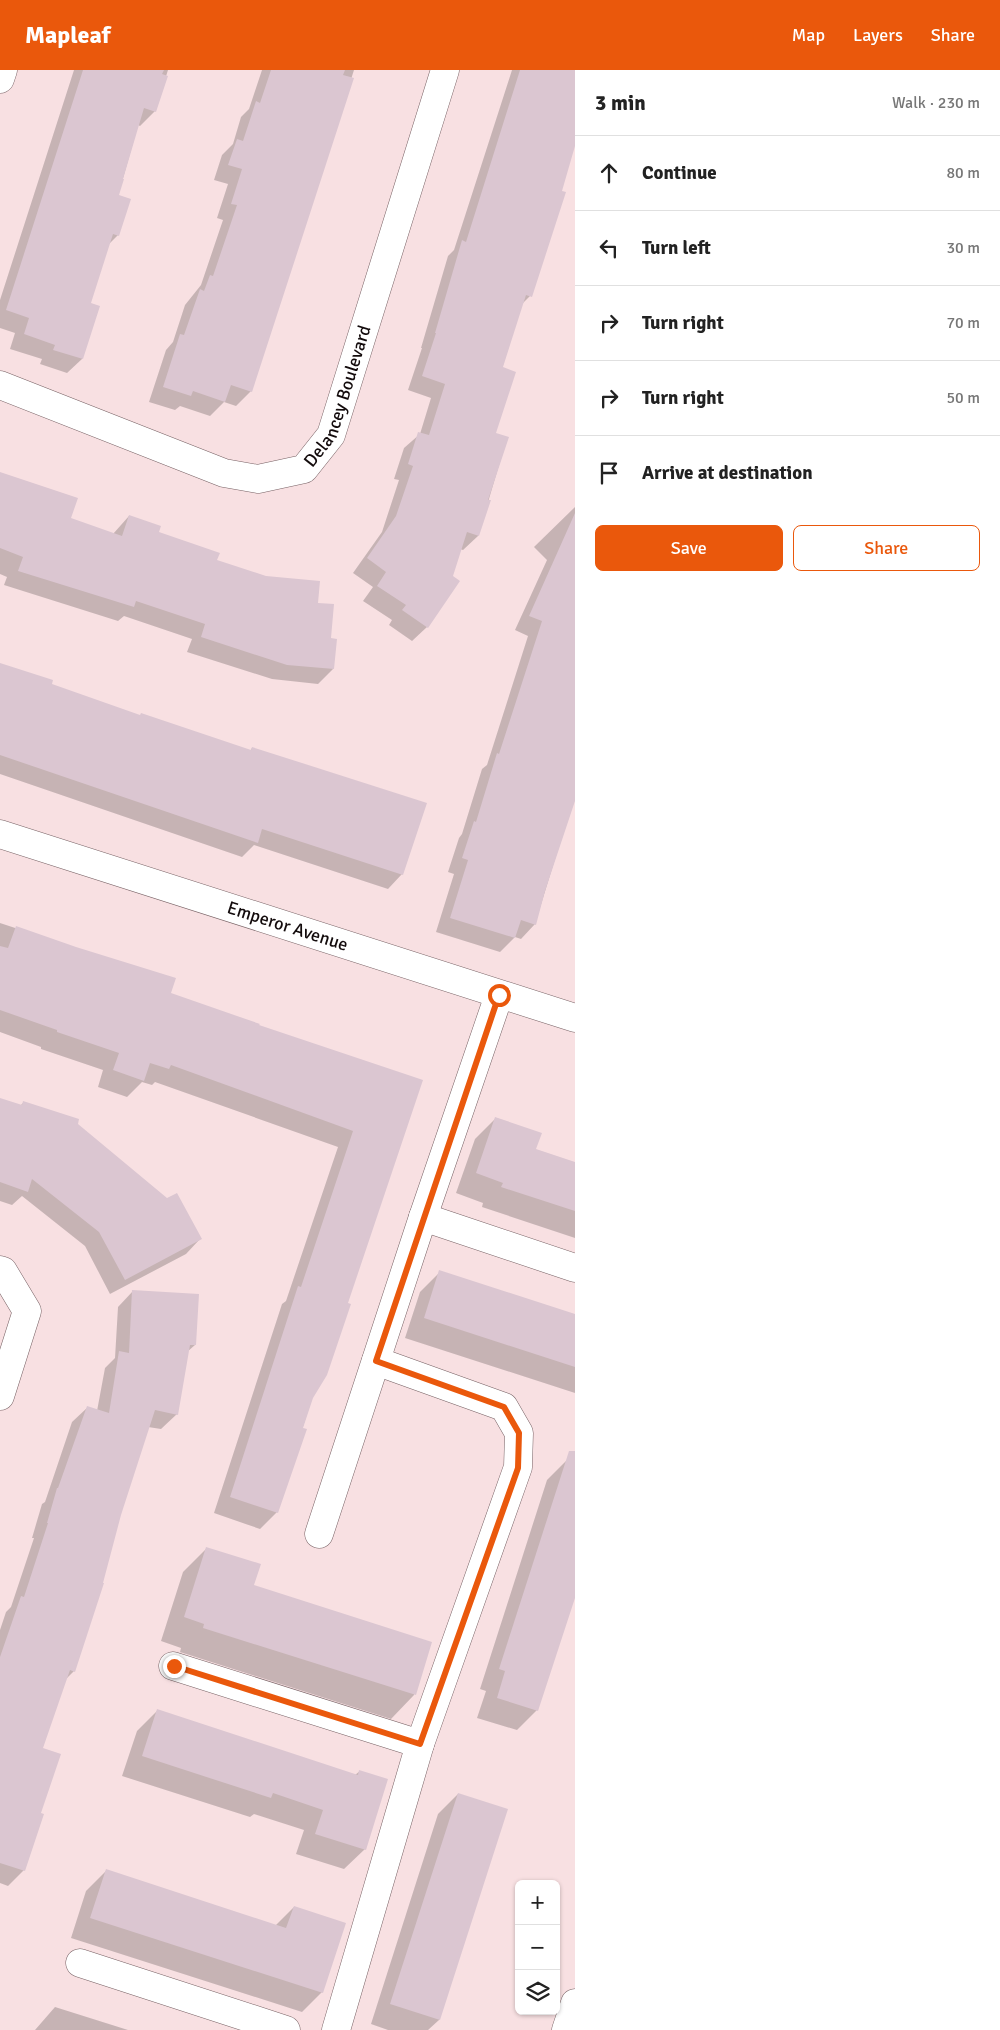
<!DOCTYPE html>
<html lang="en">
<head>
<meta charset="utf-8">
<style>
  :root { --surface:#fff; --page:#f2f2f2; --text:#222; --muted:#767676; --line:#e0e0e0; --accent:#ea580c }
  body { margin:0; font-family:Signika,sans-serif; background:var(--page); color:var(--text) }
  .controls { position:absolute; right:15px; bottom:15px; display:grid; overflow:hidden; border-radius:8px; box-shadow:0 1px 4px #0004 }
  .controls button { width:45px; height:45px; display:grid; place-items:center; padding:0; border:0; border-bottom:1px solid var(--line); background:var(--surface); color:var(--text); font:25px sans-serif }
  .stop { position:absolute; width:15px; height:15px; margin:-11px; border:4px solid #ea580c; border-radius:50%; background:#fff }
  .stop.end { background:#ea580c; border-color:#fff; box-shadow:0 1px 5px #0008 }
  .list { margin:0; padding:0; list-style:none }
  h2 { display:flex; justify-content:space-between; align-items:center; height:65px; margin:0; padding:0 20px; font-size:21px }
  h2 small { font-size:16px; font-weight:400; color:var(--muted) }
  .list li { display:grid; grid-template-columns:32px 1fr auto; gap:15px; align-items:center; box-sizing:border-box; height:75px; padding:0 20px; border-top:1px solid var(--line) }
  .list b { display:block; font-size:19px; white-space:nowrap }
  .list em { font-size:16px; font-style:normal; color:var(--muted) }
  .actions { display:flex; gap:10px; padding:15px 20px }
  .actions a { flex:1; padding:11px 0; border:1px solid var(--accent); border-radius:8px; text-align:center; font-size:18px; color:var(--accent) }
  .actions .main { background:var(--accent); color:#fff }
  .icon { flex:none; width:28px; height:28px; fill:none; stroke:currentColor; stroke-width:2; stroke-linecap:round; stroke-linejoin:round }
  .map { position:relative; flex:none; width:575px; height:1960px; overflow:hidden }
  header { display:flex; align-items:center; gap:30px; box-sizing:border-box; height:70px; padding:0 25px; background:var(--accent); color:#fff }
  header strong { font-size:24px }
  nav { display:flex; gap:28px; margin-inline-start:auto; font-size:18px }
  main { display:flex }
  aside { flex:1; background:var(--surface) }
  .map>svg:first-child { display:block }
  .shadow { fill:#0003 }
  .building { fill:#dbc6d1 }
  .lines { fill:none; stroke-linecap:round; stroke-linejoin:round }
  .minor-casing { stroke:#776164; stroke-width:29 }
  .major-casing { stroke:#776164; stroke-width:29 }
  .minor { stroke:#fff; stroke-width:28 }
  .major { stroke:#fff; stroke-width:28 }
  .route { stroke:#ea580c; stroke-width:6 }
  .labels { text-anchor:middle; stroke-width:4; stroke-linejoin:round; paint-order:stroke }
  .street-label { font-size:18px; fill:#130b0c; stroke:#fff0f1 }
</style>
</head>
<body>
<header>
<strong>Mapleaf</strong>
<nav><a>Map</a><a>Layers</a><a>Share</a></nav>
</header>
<main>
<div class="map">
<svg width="575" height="1960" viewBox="0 0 575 1960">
  <rect width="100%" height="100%" fill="#f8e0e2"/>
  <path class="shadow" d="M 74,0 L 168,0 L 155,41 L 140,56 L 138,55 L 118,126 L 118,165 L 108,175 L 89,234 L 99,237 L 82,289 L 67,303 L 40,294 L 42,289 L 10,279 L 15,263 L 0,258 L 0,230 Z
    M 262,0 L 354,0 L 251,321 L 236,336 L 224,332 L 210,346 L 180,336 L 175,340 L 149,332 L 166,280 L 173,272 L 185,235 L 201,215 L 223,150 L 217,148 L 228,114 L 214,110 L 222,85 L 233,74 L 241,47 L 249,39 Z
    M 512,0 L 575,0 L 575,73 L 530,226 L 522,234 L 502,298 L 495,364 L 507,368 L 478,466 L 463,480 L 460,479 L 427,557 L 412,571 L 389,555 L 392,550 L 363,531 L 373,517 L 353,503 L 382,462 L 399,410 L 394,409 L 404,378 L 420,364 L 431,328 L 408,320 L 422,278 L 421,278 L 448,186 L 454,180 Z
    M 0,404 L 70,449 L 113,464 L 129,446 L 158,463 L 216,491 L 316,535 L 329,569 L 333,599 L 318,614 L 272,609 L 187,582 L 192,569 L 124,546 L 118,551 L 4,515 L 7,507 L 0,504 Z
    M 575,437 L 575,724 L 535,854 L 521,869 L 515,867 L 500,882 L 436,862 L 454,804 L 448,802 L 459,768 L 462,764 L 482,699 L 487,695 L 528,566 L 515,560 L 547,490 L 534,477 Z
    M 0,598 L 140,646 L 250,681 L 252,678 L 402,804 L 388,819 L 254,775 L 242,787 L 0,704 Z
    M 0,853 L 76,878 L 170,924 L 258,956 L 421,1011 L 312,1327 L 277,1442 L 260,1459 L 214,1443 L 282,1234 L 286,1231 L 338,1077 L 155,1012 L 152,1015 L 142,1012 L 127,1027 L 98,1017 L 103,1000 L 41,979 L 41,977 L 0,962 Z
    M 0,1030 L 20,1036 L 24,1032 L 76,1055 L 200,1169 L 186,1184 L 110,1224 L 85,1176 L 22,1126 L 12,1135 L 0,1131 Z
    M 495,1049 L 535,1080 L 575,1093 L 575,1168 L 482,1137 L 483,1133 L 456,1123 L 475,1069 Z
    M 440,1202 L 575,1246 L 575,1323 L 405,1268 L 420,1222 Z
    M 133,1221 L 195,1275 L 187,1282 L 177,1344 L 161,1359 L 148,1357 L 119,1444 L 74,1601 L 65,1610 L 42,1679 L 40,1744 L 24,1800 L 8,1816 L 0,1813 L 0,1560 L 6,1542 L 11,1537 L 34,1468 L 32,1468 L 42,1434 L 45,1432 L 72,1352 L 88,1337 L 97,1341 L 105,1298 L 115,1288 L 118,1237 Z
    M 567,1390 L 575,1392 L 575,1523 L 537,1640 L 517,1660 L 477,1648 L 486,1621 L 480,1619 L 547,1410 Z
    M 207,1478 L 252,1516 L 431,1573 L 414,1625 L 391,1649 L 180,1582 L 181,1578 L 161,1571 L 183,1502 Z
    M 157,1641 L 355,1705 L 360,1701 L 365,1779 L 344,1799 L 296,1784 L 304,1760 L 254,1744 L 250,1747 L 122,1706 L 137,1661 Z
    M 458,1724 L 506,1740 L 439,1950 L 428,1960 L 388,1960 L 371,1954 L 438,1744 Z
    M 106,1801 L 275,1856 L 294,1837 L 322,1922 L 302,1942 L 71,1868 L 86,1821 Z
    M 55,1937 L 128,1960 L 35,1960 Z"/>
  <path class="building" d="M 83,0 L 164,0 L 162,4 L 168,6 L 156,42 L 144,38 L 123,109 L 124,109 L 119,125 L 131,129 L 119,166 L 113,164 L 91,233 L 100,236 L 83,289 L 53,280 L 55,275 L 24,264 L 29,248 L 6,240 Z
    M 271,0 L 345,0 L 343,5 L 354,8 L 252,322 L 231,315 L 225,332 L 193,321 L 191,326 L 163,317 L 180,264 L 184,265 L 200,219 L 204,221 L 210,205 L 213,206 L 237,135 L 231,134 L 242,99 L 228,95 L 237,69 L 243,71 L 256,31 L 260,33 Z
    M 520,0 L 575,0 L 575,76 L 562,121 L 566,122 L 532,227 L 526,225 L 503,297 L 516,302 L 496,363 L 509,367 L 488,430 L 491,430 L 479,466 L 467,462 L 453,506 L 460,511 L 428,558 L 402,540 L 406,535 L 377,516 L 386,502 L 367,488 L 396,446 L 413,396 L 408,394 L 418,362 L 429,365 L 445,314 L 422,306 L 436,263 L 435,263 L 462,170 L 466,172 Z
    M 0,402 L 78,428 L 71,448 L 122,466 L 129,445 L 161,456 L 159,462 L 220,483 L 217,490 L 266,506 L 320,511 L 318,533 L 334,534 L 331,568 L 337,569 L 334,599 L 287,595 L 201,567 L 205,554 L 136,531 L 134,537 L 18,501 L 23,487 L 0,478 Z
    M 575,443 L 575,731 L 545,821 L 536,855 L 521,850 L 515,868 L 450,848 L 468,790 L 462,788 L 474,751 L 476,752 L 497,683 L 499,684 L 542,551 L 529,546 Z
    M 0,593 L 53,610 L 52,614 L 140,645 L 141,643 L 251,680 L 252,677 L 427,733 L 403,805 L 262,759 L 258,773 L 0,685 Z
    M 16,856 L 76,877 L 176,908 L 171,923 L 260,954 L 259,955 L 423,1010 L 348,1233 L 351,1234 L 327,1305 L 313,1328 L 303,1358 L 307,1359 L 278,1443 L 230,1427 L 298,1216 L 301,1217 L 353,1061 L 171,995 L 169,999 L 150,993 L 144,1011 L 113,1000 L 119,983 L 57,962 L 57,960 L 0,940 L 0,876 L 8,878 Z
    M 0,1028 L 22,1035 L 23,1031 L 79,1049 L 78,1054 L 167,1128 L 177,1123 L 202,1169 L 125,1210 L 99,1162 L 32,1109 L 28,1122 L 0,1112 Z
    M 495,1047 L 542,1063 L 536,1079 L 575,1092 L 575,1141 L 501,1117 L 503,1113 L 476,1103 Z
    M 439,1200 L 575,1244 L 575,1297 L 424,1248 Z
    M 132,1220 L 199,1224 L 196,1275 L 190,1275 L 178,1345 L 155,1340 L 121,1445 L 103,1513 L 104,1513 L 75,1602 L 70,1600 L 43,1678 L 61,1684 L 41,1743 L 44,1744 L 25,1801 L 0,1793 L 0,1587 L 21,1526 L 24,1527 L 48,1453 L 47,1453 L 57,1418 L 58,1418 L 87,1336 L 109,1343 L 119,1281 L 129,1283 Z
    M 569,1381 L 575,1381 L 575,1528 L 538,1641 L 497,1628 L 505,1601 L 499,1599 Z
    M 206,1477 L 261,1494 L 254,1515 L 432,1572 L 416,1625 L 203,1558 L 204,1554 L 184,1547 Z
    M 157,1639 L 358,1705 L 359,1700 L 388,1709 L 366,1780 L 315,1764 L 323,1740 L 273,1723 L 271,1728 L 142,1686 Z
    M 458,1723 L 508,1739 L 440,1950 L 390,1934 Z
    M 106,1799 L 286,1858 L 294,1836 L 346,1853 L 323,1923 L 90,1848 Z"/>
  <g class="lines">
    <g class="minor-casing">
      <g id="minor">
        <path d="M 0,9 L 3,0"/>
        <path id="s1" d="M 0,315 L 224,403 L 258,409 L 304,399 L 331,365 L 445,0"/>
        <path id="s2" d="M 0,764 L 575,948"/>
        <path d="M 423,1147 L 575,1198"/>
        <path d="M 0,1200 L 3,1201 L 27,1241 L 0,1326"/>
        <path d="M 319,1464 L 423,1147 L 499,925"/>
        <path d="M 173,1596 L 420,1674"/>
        <path d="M 80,1893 L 286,1960"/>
        <path d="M 336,1960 L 420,1674 L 518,1397 L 519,1363 L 504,1337 L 376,1291"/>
      </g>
    </g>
    <g class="major-casing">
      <path id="major" d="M 566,1960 L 575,1933"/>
    </g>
    <use href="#minor" class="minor"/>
    <use href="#major" class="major"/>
  </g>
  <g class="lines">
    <path class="route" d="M 174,1596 L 420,1674 L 518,1398 L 519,1363 L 504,1337 L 376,1291 L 499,925"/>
  </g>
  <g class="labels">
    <g class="street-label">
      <text dy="6" stroke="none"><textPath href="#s1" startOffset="404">Delancey Boulevard</textPath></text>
      <text dy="6" stroke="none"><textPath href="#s2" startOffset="302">Emperor Avenue</textPath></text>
    </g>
  </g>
</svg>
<div class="controls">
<button>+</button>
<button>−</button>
<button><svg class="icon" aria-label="layers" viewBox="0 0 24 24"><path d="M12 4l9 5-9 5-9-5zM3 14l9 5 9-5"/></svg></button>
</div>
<div class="stop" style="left:499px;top:925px"></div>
<div class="stop end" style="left:174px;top:1596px"></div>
</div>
<aside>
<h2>3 min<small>Walk · 230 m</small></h2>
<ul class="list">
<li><svg class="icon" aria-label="ahead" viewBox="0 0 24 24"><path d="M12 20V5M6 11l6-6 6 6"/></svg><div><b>Continue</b></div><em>80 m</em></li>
<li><svg class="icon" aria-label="left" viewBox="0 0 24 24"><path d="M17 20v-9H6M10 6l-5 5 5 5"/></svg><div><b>Turn left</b></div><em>30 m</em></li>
<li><svg class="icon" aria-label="right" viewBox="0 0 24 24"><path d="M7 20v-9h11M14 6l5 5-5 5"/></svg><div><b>Turn right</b></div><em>70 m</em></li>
<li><svg class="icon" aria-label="right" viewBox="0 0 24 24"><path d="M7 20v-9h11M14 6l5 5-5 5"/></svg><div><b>Turn right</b></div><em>50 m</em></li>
<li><svg class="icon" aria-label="arrive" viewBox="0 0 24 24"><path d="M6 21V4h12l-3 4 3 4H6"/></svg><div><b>Arrive at destination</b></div></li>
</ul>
<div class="actions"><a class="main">Save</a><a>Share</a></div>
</aside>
</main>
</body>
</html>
